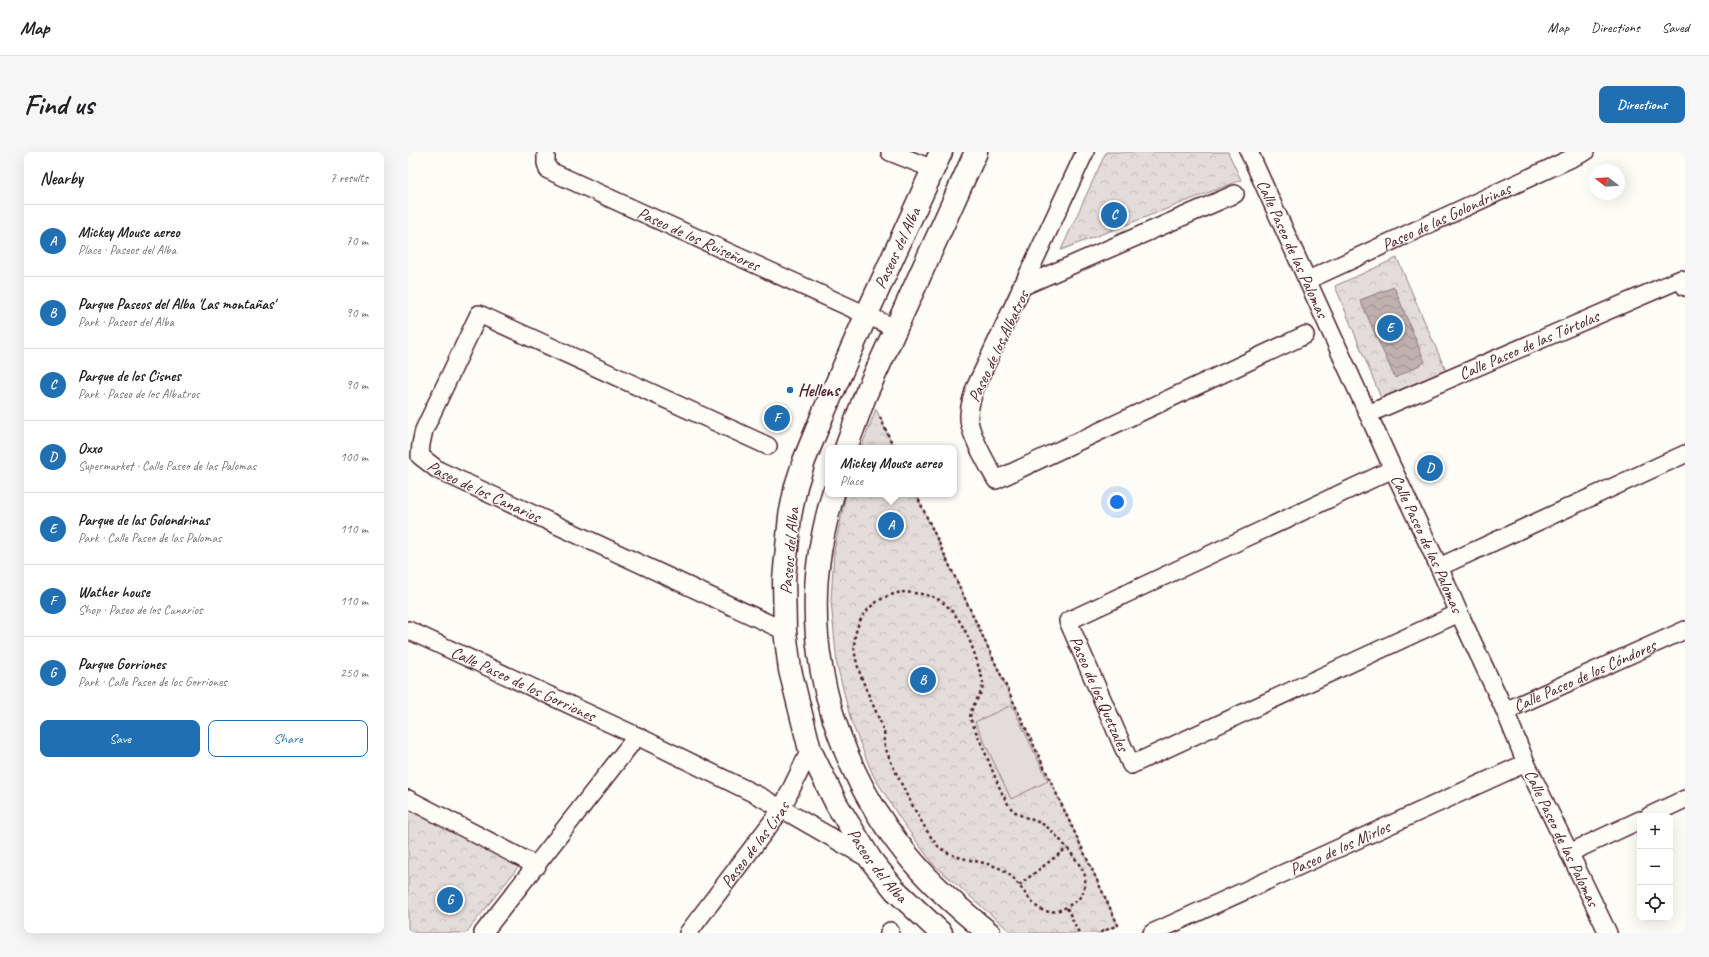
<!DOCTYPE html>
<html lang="en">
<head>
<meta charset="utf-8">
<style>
  :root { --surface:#fff; --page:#f6f6f6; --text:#202124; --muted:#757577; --line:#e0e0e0; --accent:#1f6fb2 }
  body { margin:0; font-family:Caveat,sans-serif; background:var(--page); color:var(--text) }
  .controls { position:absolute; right:12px; bottom:12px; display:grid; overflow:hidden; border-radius:8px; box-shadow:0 4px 16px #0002 }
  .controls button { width:36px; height:36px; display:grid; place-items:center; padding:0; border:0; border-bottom:1px solid var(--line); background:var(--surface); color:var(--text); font:20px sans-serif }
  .compass { position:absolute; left:1181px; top:12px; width:36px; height:36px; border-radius:50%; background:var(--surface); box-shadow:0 4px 16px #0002; rotate:287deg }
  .you { position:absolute; left:709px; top:350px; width:14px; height:14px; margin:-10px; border:3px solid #fff; border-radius:50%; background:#1a73e8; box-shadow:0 0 0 6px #1a73e833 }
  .badge { display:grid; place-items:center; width:26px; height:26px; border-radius:50%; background:var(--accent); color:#fff; font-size:13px; font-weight:700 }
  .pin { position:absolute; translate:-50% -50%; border:2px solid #fff; box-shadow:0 1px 4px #0006 }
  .popup { position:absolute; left:417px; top:293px; width:132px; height:52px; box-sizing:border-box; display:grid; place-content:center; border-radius:8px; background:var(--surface); filter:drop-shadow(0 1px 3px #0005); font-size:13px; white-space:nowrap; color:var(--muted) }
  .popup b { font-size:15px; color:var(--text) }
  .popup::after { content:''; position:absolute; left:50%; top:100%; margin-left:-8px; border:8px solid transparent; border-top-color:var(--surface) }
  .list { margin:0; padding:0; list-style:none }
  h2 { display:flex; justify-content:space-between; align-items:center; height:52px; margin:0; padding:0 16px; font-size:17px }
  h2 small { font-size:13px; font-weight:400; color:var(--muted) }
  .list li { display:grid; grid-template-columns:26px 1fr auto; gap:12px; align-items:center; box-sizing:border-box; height:72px; padding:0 16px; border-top:1px solid var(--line) }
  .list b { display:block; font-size:15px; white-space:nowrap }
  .list p { margin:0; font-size:13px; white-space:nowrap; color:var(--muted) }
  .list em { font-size:13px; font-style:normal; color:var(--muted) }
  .actions { display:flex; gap:8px; padding:12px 16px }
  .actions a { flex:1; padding:9px 0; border:1px solid var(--accent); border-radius:8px; text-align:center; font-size:14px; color:var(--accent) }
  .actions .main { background:var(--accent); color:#fff }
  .icon { flex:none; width:22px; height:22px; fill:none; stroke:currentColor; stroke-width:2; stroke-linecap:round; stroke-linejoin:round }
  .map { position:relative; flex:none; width:1277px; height:781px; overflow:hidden; border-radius:8px }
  header { display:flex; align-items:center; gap:24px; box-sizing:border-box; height:56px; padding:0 20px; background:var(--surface); border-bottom:1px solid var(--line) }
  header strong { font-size:19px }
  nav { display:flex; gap:22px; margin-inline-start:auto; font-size:14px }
  .intro { display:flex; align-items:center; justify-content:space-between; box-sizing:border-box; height:96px; padding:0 24px }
  h1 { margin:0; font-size:28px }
  .button { padding:10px 18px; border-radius:8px; background:var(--accent); color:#fff; font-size:14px; font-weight:700 }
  main { display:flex; gap:24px; padding:0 24px }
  aside { flex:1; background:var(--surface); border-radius:8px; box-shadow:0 4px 16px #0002 }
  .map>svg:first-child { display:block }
  .park { fill:url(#park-crowns); stroke:#967e82 }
  .pitch { fill:#e3dcda; stroke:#967e82 }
  .water { fill:url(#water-waves); stroke:#91777b }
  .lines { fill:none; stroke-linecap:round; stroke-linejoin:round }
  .minor-casing { stroke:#4a1f2b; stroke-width:20 }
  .tertiary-casing { stroke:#4a1f2b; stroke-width:25 }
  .path { stroke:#4a1f2b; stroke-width:2.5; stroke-dasharray:3 3; stroke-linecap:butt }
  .minor { stroke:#fdfcf7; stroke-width:17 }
  .tertiary { stroke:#fdfcf7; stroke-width:22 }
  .poi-dot { fill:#1f6fb2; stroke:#fdfcf7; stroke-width:1.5 }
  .labels { text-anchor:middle; stroke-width:3; stroke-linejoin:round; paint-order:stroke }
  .street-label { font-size:17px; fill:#4a1f2b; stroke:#fdfcf7 }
  .poi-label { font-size:17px; font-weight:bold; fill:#4a1f2b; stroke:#fdfcf7; text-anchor:start }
</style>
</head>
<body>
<header>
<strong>Map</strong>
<nav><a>Map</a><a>Directions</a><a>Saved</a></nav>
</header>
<div class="intro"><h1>Find us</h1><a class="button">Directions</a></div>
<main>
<aside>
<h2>Nearby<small>7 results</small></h2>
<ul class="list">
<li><span class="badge">A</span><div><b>Mickey Mouse aereo</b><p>Place · Paseos del Alba</p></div><em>70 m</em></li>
<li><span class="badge">B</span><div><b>Parque Paseos del Alba 'Las montañas'</b><p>Park · Paseos del Alba</p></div><em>90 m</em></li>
<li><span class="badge">C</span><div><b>Parque de los Cisnes</b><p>Park · Paseo de los Albatros</p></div><em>90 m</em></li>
<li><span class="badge">D</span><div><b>Oxxo</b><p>Supermarket · Calle Paseo de las Palomas</p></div><em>100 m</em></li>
<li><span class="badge">E</span><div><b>Parque de las Golondrinas</b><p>Park · Calle Paseo de las Palomas</p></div><em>110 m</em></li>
<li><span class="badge">F</span><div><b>Wather house</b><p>Shop · Paseo de los Canarios</p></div><em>110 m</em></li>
<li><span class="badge">G</span><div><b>Parque Gorriones</b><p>Park · Calle Paseo de los Gorriones</p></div><em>250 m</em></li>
</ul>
<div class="actions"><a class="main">Save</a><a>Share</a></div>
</aside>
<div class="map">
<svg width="1277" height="781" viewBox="0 0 1277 781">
  <defs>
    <pattern id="park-crowns" width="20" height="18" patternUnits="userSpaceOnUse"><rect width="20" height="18" fill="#e3dcda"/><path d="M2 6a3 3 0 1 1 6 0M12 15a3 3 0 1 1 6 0" fill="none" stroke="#c4bcbb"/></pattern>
    <pattern id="water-waves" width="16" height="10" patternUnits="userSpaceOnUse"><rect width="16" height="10" fill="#c0b1b1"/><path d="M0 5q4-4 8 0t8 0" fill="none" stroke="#9e8f90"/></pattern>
  </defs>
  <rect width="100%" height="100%" fill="#fdfcf7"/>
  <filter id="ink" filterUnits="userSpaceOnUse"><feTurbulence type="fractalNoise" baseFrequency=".025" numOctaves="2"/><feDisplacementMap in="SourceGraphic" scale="8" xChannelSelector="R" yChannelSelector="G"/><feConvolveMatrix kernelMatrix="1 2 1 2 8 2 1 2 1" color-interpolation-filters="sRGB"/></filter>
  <g filter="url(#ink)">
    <path class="park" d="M 698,0 L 820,0 L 833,28 L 653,98 Z
      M 989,106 L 1038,219 L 973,246 L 927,134 Z
      M 468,257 L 486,296 L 453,296 Z
      M 438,342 L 508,342 L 710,773 L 691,781 L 604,781 L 525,712 L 493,668 L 465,623 L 443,569 L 429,513 L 423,449 L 426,399 Z
      M 0,657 L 111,714 L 58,781 L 0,781 Z"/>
    <path class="pitch" d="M 604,553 L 640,629 L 603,647 L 567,570 Z"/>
    <path class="water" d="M 986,135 L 1017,210 L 987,226 L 952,148 Z"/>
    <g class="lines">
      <g class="minor-casing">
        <g id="minor">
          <path id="s1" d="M 138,0 L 138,11 L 140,18 L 487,176"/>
          <path d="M 482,0 L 525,17"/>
          <path d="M 677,0 L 567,236 C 564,246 560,257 561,267 C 562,284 580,313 588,328 L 897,183"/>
          <path id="s2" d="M 841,0 L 985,317 L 1031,415 L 1051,461 L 1097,559 L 1118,611 L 1200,781"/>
          <path id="s3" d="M 900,128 L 1177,0"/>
          <path d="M 613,135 L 827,42"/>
          <path id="s4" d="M 960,262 L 1273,127 L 1277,135"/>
          <path id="s5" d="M 360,294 L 71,162 L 16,278 L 13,292 L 12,304 L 30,318 L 377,479"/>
          <path id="s6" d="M 985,317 L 660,469 L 723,613 L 1051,461"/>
          <path d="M 1031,415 L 1277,302"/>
          <path id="s7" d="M 0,478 L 229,584 L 353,645 L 463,708"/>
          <path id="s8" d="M 1097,559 L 1277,478"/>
          <path d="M 0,647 L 129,714"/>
          <path d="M 1241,664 L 1277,647"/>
          <path d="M 1161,701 L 1232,668"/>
          <path d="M 75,781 L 229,584"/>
          <path id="s9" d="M 280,781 L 373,658 L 402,598"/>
          <path d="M 481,781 L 482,779"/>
          <path id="s10" d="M 744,781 L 1118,611"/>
        </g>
      </g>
      <g class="tertiary-casing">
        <g id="tertiary">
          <path id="s11" d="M 533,0 L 458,164 L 415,262 L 396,309 L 388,334 L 382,364 L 376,427 L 377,479 L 382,518 L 402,598 L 429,653 L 463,708 L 487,738 L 533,781"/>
          <path d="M 438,296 L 457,244 L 568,0"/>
          <path d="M 425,342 C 416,374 409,407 408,440 C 404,537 443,638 506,711 C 528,737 555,760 581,781"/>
        </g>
      </g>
      <path class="path" d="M 472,265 L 486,296
        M 508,342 L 710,773 L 691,781
        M 494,440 C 507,441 522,442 533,449 C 554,464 565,494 571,517 C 573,522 575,528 575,532 C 574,545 563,551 562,566 C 570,584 578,602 585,620 C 590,632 595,645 602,655 C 612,667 627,666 639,675 C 649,683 674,712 677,724 C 678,734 676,743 668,749 C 623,781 623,733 593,717 C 573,707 550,710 531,695 C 519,685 481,610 477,594 C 475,589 477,584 476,580 C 475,576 473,571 471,567 C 462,544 442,509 447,484 C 452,459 469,445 494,440 Z
        M 611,733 L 659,696
        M 659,756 L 671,781"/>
      <use href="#minor" class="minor"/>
      <use href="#tertiary" class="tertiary"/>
    </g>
  </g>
  <circle class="poi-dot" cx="382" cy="238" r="4"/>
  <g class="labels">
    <g class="street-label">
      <text dy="6" stroke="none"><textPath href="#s3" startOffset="152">Paseo de las Golondrinas</textPath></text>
      <text dy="6" stroke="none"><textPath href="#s1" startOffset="184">Paseo de los Ruiseñores</textPath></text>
      <text transform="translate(489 96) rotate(-65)" y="6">Paseos del Alba</text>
      <text dy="6" stroke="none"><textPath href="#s2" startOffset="106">Calle Paseo de las Palomas</textPath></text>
      <text dy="6" stroke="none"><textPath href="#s4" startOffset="175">Calle Paseo de las Tórtolas</textPath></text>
      <text transform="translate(590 194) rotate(-65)" y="6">Paseo de los Albatros</text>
      <text dy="6" stroke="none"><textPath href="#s5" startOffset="546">Paseo de los Canarios</textPath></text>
      <text dy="6" stroke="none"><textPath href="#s2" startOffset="430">Calle Paseo de las Palomas</textPath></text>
      <text transform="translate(381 399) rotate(-85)" y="6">Paseos del Alba</text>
      <text dy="6" stroke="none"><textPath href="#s8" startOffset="87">Calle Paseo de los Cóndores</textPath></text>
      <text dy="6" stroke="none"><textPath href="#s7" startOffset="127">Calle Paseo de los Gorriones</textPath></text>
      <text dy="6" stroke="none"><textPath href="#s6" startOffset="438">Paseo de los Quetzales</textPath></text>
      <text dy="6" stroke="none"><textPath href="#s2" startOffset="754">Calle Paseo de las Palomas</textPath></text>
      <text dy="6" stroke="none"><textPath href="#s9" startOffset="111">Paseo de las Liras</textPath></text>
      <text dy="6" stroke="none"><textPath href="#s10" startOffset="206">Paseo de los Mirlos</textPath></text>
      <text dy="6" stroke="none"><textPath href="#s11" startOffset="766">Paseos del Alba</textPath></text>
    </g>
    <g class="poi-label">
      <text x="390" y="244">Hellens</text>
    </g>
  </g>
</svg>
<div class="controls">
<button>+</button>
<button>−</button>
<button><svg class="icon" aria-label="locate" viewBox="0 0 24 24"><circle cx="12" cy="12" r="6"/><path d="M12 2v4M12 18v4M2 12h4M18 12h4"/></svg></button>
</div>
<svg class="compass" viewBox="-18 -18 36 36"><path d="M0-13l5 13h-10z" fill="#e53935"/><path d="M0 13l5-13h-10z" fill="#757577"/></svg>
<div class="you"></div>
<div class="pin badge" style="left:483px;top:373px">A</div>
<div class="popup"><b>Mickey Mouse aereo</b>Place</div>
<div class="pin badge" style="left:515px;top:528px">B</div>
<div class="pin badge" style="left:706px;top:63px">C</div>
<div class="pin badge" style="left:1022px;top:316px">D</div>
<div class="pin badge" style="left:982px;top:176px">E</div>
<div class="pin badge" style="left:369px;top:266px">F</div>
<div class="pin badge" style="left:42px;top:748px">G</div>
</div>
</main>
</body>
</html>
